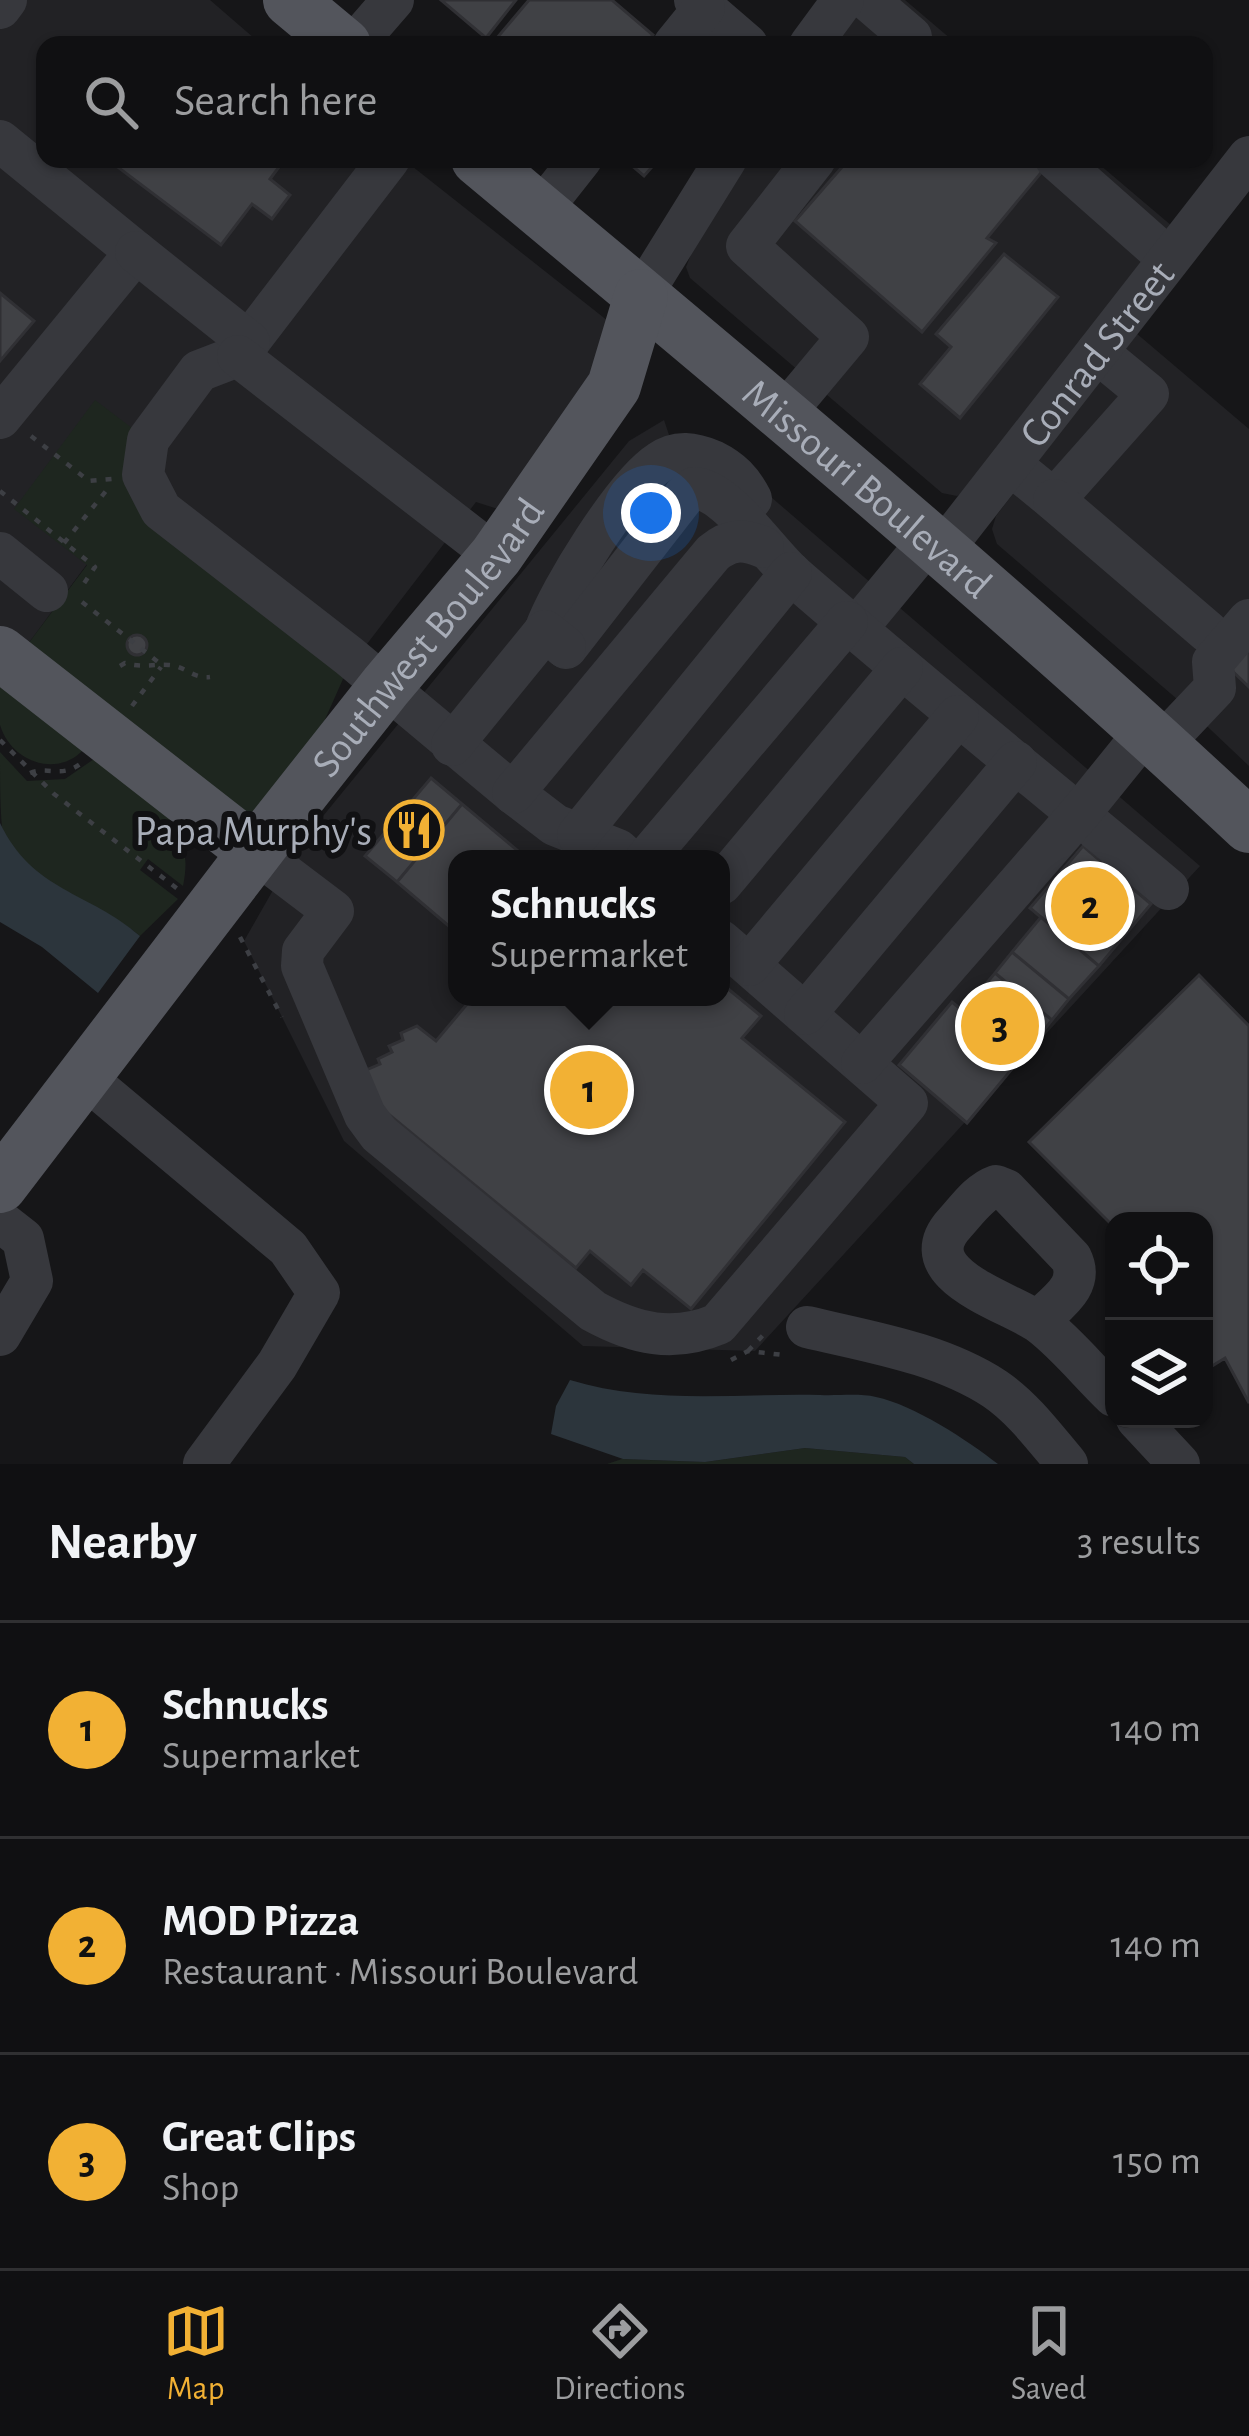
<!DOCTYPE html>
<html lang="en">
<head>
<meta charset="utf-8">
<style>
  :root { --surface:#101012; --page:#19191b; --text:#f1f3f6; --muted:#9c9d9f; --line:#303032; --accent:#f2b134 }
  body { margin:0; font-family:"Alegreya Sans",sans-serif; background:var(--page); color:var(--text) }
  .controls { position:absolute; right:36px; bottom:36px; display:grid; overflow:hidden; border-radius:24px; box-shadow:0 3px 9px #0004 }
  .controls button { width:108px; height:108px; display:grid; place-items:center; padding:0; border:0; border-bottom:3px solid var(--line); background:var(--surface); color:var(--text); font:60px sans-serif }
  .you { position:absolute; left:651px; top:513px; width:42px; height:42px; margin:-30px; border:9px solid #fff; border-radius:50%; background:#1a73e8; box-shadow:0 0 0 18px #1a73e833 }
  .badge { display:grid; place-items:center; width:78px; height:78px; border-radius:50%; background:var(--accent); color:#111; font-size:39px; font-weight:700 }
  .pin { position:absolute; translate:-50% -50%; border:6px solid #fff; box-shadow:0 3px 12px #0006 }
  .popup { position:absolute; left:448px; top:850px; width:282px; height:156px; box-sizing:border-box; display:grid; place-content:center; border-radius:24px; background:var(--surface); filter:drop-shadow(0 3px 9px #0005); font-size:39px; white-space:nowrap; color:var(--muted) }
  .popup b { font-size:45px; color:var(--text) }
  .popup::after { content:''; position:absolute; left:50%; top:100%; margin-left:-24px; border:24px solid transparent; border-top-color:var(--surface) }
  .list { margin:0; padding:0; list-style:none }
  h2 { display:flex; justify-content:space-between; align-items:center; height:156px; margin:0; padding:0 48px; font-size:51px }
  h2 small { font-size:39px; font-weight:400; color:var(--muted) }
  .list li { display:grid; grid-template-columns:78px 1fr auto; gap:36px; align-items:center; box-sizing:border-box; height:216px; padding:0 48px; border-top:3px solid var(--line) }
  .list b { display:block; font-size:45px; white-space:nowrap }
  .list p { margin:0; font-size:39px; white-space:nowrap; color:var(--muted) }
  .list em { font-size:39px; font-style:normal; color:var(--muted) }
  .icon { flex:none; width:66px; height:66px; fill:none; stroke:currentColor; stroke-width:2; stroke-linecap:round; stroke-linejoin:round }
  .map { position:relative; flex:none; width:1249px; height:1464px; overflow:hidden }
  .search { position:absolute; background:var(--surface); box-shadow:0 3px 9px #0004; left:36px; right:36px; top:36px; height:132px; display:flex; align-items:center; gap:30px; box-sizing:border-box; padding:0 42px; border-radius:24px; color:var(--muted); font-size:45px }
  .sheet { height:804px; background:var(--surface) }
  nav { display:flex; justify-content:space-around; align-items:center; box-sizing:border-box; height:168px; border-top:3px solid var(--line); background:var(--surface); font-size:33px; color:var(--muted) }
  nav a { display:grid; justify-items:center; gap:6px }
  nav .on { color:var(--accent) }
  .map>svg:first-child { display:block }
  .built { fill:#222225; fill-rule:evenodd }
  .green { fill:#1e261f }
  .water { fill:#2c353c }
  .building { fill:#404145; stroke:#303034; stroke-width:3 }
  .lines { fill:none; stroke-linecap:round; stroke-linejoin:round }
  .path { stroke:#3d3f44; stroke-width:4.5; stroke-dasharray:6 9; stroke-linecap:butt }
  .minor { stroke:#37383d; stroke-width:42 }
  .major { stroke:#53555c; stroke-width:54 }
  .labels { text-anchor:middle; stroke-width:12; stroke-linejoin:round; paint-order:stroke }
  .street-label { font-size:42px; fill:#a8adb8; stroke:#111113 }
  .poi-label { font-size:42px; fill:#a8adb8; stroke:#111113; text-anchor:end }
</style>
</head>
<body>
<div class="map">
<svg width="1249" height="1464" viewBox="0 0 1249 1464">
  <rect width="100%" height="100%" fill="#161618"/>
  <path class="built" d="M 0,0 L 210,0 L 262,45 L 45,45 L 45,159 L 403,159 L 608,321 L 617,343 L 501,510 L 476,502 L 347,670 L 87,564 L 25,648 L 0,628 Z
    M 869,0 L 905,0 L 958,45 L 834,45 Z
    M 746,159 L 1093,159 L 1172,226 L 972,488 L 957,496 L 942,493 L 690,278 L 686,267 L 693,249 Z
    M 1136,333 L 1249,429 L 1249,766 L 1192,712 L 997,544 L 992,529 L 996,516 Z
    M 664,420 L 671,441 L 728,460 L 1200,866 L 755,1351 L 583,1346 L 344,1141 L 244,941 L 297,848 L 629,441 ZM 457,859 L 721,859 L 721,997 L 457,997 Z"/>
  <path class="green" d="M 95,400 L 132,428 L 135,478 L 347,670 L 323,724 L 247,821 L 25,648 L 87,565 L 14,509 Z
    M 0,677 L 83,750 C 57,778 11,762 0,725 C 0,712 0,691 0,677 Z
    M 0,752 L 27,781 L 65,779 L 94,759 C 143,795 198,815 183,886 L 148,859 L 140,870 L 178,899 L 140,936 C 97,899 22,887 2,827 C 0,806 0,774 0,752 Z
    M 805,1448 L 905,1457 L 914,1464 L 607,1464 L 622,1459 L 705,1462 Z"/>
  <path class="water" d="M 0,823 C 33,892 88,891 140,936 L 98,993 L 42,947 L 0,922 Z
    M 570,1380 C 652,1405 735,1393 820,1395 C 837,1396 859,1393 876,1397 C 914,1405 967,1440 998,1464 L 914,1464 L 905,1457 L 805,1448 L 705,1462 L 623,1459 L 551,1434 L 556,1406 Z"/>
  <path class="building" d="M 441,0 L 516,0 L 486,38 Z
    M 529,0 L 612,0 L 653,35 L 645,45 L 491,45 Z
    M 113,159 L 285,159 L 270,179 L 290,195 L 272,219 L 252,204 L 221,245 L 111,162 Z
    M 624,159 L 659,159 L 644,176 Z
    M 849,159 L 1034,159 L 1045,168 L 987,238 L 996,243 L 922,332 L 795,221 Z
    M 1004,254 L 1058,297 L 960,418 L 920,384 L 951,347 L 936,334 Z
    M 0,293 L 34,321 L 0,361 Z
    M127 645a10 10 0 1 1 20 0a10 10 0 1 1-20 0Z
    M 1249,636 L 1249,687 L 1224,663 Z
    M 431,778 L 462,804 L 397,882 L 365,856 Z
    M 462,804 L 524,856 L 522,859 L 457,859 L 457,933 L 397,882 Z
    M 1083,846 L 1151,904 L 1099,966 L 1030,908 Z
    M 1041,917 L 1099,966 L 1069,999 L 1012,952 Z
    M 1012,952 L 1069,999 L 1052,1020 L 995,973 Z
    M 995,973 L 1052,1020 L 1036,1040 L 979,992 Z
    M 1199,975 L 1249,1026 L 1249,1403 L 1225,1358 L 1204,1371 L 1204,1221 L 1114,1221 L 1114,1227 L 1029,1142 Z
    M 721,983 L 761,1016 L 742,1038 L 845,1122 L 691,1309 L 643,1270 L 631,1285 L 590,1251 L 576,1268 L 381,1108 L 364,1071 L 380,1064 L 378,1059 L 392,1052 L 389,1046 L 403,1040 L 401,1033 L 417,1026 L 436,1041 L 473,997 L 721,997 Z
    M 979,992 L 1036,1040 L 1021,1058 L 964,1012 Z
    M 952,1002 L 1021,1058 L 967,1123 L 899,1065 Z"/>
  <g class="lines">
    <path class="path" d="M 31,436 L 89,481 L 112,479
      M 0,491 L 95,567 L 83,585
      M 64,543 L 110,486
      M 82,602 L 162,665
      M 120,666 L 125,663 C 142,668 153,664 169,665 C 185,666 193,679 210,677
      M 132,706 L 161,667
      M 0,740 L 54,794 L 179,890
      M 30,773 C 47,766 62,778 80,764
      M 240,937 L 282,1017
      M 748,1351 L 767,1331
      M 731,1360 L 748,1351 L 783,1355"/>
    <g class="minor">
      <path d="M 695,0 L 747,45"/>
      <path d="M 868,0 L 911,37"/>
      <path d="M 0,8 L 6,0"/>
      <path d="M 354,45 L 393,0"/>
      <path d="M 674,45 L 704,8"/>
      <path d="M 810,45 L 843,0"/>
      <path d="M 0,141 L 136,252 L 0,418"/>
      <path d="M 389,159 L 238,356 L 199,371 L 148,440 L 143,475 L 161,510 L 349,656 L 513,793 L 555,825 L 618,850 L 628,859"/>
      <path d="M 1056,159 L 1169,259"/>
      <path d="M 540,211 L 581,159"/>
      <path d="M 136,252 L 249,342"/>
      <path d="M 641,296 L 726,159"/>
      <path d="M 238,356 L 496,556"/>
      <path d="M 782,416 L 848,337 L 747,246 L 815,159"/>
      <path d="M 1010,464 L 1054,500 L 1148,394 L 1097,352"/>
      <path d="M 1054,500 L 1208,632"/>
      <path id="s1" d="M 941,552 L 1249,157"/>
      <path d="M 0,553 L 47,591"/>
      <path d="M 856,629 L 928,542"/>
      <path d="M 545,631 C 559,591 625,484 660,462 C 677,450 694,453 713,461 C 731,470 742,481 751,499"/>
      <path d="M 566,648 L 685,495 L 694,488 C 728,490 767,553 795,577 C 917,683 1044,785 1168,889"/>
      <path d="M 1162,744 L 1215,688 L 1213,662 L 1249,620"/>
      <path d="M 452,745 L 545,631 L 565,647"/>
      <path d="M 513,793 L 713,553 C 730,539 743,539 763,547"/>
      <path d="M 578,835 L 791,573"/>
      <path d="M 255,852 L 333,911 L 303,951 L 302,966 L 365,1115 L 379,1134 L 593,1311 C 635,1334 673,1343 718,1324 L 907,1103 L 721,941"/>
      <path d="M 646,859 L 847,622"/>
      <path d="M 721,884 L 902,668"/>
      <path d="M 749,965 L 958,716"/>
      <path d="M 805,1014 L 1016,762"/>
      <path d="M 862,1063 L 1079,814 L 1147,730"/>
      <path d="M 84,1077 L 288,1248 L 319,1293 L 277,1365 L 204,1464"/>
      <path d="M 0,1221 L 23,1239 L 32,1281 L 0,1335"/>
      <path d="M 1038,1321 C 1056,1303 1085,1286 1071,1258 L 1006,1190 L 996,1186 C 979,1192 967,1210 955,1223 C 907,1275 1012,1302 1041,1324 C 1067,1344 1090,1373 1114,1396"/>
      <path d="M 807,1327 C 870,1342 940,1353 995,1389 C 1023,1408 1045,1438 1067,1464"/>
      <path d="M 1137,1419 L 1179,1464"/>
    </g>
    <g class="major">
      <path d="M 290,0 L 344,45"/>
      <path id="s2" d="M 478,159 C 738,376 1001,594 1249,826"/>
      <path d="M 0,653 L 255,852"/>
      <path id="s3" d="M 0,1186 L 273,829 L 386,686 L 496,556 L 614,386 L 641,296"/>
    </g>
  </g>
  <defs>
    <g id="restaurant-ring" transform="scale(3)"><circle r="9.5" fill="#111113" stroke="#f2b134" stroke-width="1.5"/><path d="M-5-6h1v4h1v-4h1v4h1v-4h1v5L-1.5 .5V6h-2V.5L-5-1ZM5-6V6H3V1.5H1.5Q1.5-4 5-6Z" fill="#f2b134"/></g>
  </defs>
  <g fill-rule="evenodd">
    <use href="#restaurant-ring" x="414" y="830"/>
  </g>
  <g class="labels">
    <g class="street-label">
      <text dy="15" stroke="none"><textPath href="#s1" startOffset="252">Conrad Street</textPath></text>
      <text dy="15" stroke="none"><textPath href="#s2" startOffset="510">Missouri Boulevard</textPath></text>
      <text dy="15" stroke="none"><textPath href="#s3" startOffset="696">Southwest Boulevard</textPath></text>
    </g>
    <g class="poi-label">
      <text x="372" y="845">Papa Murphy's</text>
    </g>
  </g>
</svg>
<div class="controls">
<button><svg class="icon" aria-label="locate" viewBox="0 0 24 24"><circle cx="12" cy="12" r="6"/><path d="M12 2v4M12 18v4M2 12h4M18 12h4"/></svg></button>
<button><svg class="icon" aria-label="layers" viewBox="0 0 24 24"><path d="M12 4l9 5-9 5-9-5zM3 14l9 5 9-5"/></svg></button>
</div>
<div class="you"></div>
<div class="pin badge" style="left:589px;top:1090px">1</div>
<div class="popup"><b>Schnucks</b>Supermarket</div>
<div class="pin badge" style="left:1090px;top:906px">2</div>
<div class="pin badge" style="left:1000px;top:1026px">3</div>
<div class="search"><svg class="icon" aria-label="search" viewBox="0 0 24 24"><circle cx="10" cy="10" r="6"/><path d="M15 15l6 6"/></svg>Search here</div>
</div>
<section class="sheet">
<h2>Nearby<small>3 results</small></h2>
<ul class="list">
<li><span class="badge">1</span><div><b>Schnucks</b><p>Supermarket</p></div><em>140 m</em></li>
<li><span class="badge">2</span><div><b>MOD Pizza</b><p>Restaurant · Missouri Boulevard</p></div><em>140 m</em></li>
<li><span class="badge">3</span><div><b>Great Clips</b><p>Shop</p></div><em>150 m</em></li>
</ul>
</section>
<nav>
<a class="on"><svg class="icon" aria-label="map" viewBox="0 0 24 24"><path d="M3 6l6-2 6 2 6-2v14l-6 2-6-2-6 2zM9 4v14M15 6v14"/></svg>Map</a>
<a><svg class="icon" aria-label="directions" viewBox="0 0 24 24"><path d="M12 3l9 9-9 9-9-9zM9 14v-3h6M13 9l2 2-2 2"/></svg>Directions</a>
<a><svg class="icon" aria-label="saved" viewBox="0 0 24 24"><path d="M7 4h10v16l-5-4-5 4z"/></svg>Saved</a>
</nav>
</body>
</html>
